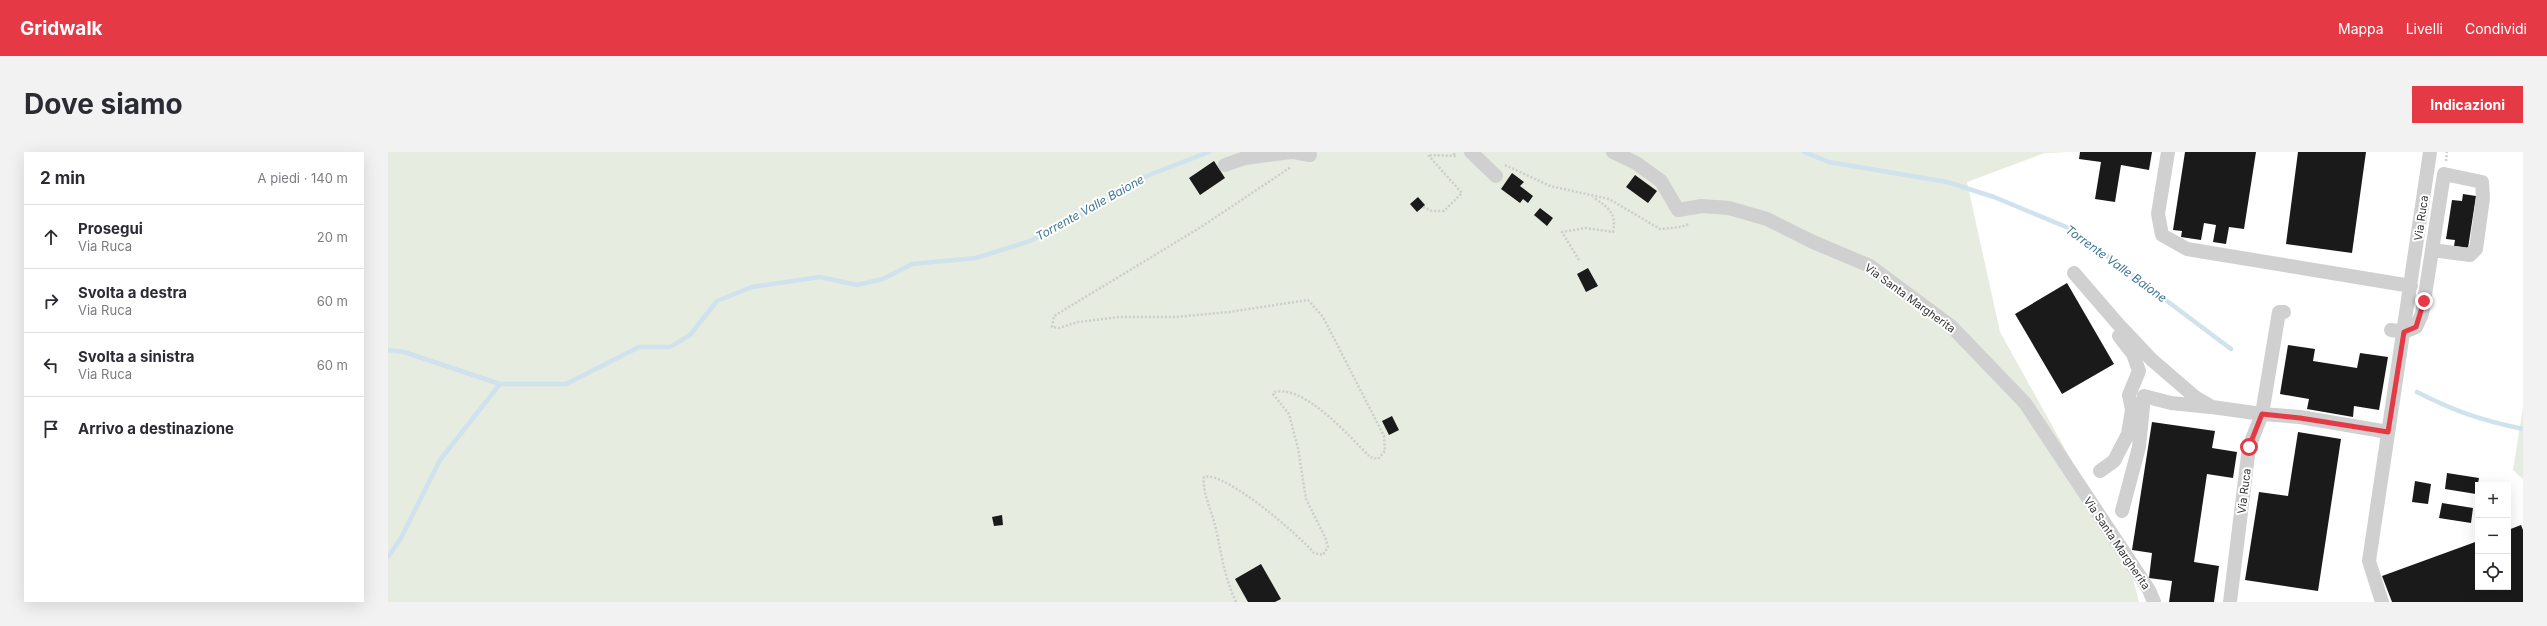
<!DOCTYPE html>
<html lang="it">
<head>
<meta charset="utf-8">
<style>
  :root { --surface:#fff; --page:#f2f2f3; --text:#2b2b33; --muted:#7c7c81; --line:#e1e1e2; --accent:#e63946 }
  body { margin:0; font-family:Inter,sans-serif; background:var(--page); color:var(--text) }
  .controls { position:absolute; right:12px; bottom:12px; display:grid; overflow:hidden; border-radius:0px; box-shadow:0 4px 16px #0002 }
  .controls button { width:36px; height:36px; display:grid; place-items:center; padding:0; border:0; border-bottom:1px solid var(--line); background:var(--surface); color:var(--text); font:20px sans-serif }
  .stop { position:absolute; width:12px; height:12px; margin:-9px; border:3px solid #e63946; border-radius:50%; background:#fff }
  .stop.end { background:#e63946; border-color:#fff; box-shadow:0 1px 4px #0008 }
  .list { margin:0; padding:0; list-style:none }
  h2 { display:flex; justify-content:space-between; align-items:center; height:52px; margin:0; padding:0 16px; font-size:17px }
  h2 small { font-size:13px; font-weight:400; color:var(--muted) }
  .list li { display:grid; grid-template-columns:26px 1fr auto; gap:12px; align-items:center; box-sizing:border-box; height:64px; padding:0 16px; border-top:1px solid var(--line) }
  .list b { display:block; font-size:15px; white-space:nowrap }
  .list p { margin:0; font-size:13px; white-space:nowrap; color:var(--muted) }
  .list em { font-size:13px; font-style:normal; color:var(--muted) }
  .icon { flex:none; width:22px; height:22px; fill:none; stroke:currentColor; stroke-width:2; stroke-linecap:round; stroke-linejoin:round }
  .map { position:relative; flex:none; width:2135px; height:450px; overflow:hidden; border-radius:0px }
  header { display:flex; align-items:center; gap:24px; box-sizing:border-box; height:56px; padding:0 20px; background:var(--accent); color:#fff }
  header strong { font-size:19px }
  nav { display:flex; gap:22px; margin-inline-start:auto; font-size:14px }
  .intro { display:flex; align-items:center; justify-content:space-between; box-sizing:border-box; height:96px; padding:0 24px }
  h1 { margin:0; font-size:28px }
  .button { padding:10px 18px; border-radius:0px; background:var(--accent); color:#fff; font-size:14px; font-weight:700 }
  main { display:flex; gap:24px; padding:0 24px }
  aside { flex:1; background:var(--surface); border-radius:0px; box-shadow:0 4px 16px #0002 }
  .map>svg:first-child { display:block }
  .green { fill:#e6ecdf }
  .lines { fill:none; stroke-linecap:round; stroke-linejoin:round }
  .stream { stroke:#cfe2ee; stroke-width:4.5 }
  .building { fill:#1a1a1a }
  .path { stroke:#cdcdcd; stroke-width:2.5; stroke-dasharray:2 2; stroke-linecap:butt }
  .minor { stroke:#d0d0d0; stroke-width:14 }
  .route { stroke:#e63946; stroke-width:5 }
  .labels { text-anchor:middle; stroke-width:4; stroke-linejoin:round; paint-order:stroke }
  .street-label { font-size:11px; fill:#333; stroke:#fff }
  .water-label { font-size:12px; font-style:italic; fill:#3f7597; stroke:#fff }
</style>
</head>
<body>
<header>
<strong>Gridwalk</strong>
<nav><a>Mappa</a><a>Livelli</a><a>Condividi</a></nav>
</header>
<div class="intro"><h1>Dove siamo</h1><a class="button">Indicazioni</a></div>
<main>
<aside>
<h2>2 min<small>A piedi · 140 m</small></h2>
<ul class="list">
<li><svg class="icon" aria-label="ahead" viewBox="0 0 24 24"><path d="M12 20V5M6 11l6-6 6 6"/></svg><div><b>Prosegui</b><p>Via Ruca</p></div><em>20 m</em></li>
<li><svg class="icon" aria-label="right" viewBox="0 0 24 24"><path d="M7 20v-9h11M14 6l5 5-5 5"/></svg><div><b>Svolta a destra</b><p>Via Ruca</p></div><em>60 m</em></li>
<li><svg class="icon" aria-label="left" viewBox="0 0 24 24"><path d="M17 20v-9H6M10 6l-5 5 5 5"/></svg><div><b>Svolta a sinistra</b><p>Via Ruca</p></div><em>60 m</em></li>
<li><svg class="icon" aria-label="arrive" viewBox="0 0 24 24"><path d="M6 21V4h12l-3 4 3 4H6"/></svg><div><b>Arrivo a destinazione</b></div></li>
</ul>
</aside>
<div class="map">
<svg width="2135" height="450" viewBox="0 0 2135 450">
  <rect width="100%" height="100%" fill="#fff"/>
  <path class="green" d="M 0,0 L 1682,0 L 1657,1 L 1579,30 L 1612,180 L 1741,412 L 1751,450 L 0,450 Z
    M 2135,256 L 2135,327 L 2125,318 Z"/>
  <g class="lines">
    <path class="stream" d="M 1416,0 L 1441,10 L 1559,30 L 1606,45 L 1683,77 L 1843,197
      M 0,198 L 16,200 L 112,232 L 178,232 L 251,195 L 282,195 L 302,183 L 329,149 L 364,135 L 432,125 L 469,133 L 495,127 L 524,112 L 588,106 L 642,89 L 701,59 L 756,25 L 821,0
      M 2029,240 C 2068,260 2093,268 2135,277
      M 0,405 L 13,386 L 52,308 L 112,232"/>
  </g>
  <path class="building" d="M 1692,0 L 1764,0 L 1761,18 L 1733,13 L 1727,50 L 1707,47 L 1713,10 L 1691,7 Z
    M 1797,0 L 1868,0 L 1856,77 L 1841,75 L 1838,92 L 1825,90 L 1828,73 L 1816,71 L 1813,88 L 1793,85 L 1794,79 L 1785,78 Z
    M 1910,0 L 1978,0 L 1964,101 L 1898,92 Z
    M 826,9 L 837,26 L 812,43 L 801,26 Z
    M 1124,21 L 1136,30 L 1132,34 L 1145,44 L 1140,51 L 1135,47 L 1132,51 L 1113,37 Z
    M 1247,23 L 1269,39 L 1260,51 L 1238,35 Z
    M 2075,42 L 2088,44 L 2080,96 L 2066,94 L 2067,88 L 2058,87 L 2064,48 L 2074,49 Z
    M 1030,45 L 1037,53 L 1029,60 L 1022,52 Z
    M 1152,56 L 1165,66 L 1159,74 L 1146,63 Z
    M 1200,116 L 1210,134 L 1198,140 L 1189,122 Z
    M 1679,131 L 1726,212 L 1674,242 L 1627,162 Z
    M 1900,193 L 1927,197 L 1925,209 L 1969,216 L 1972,201 L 2000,205 L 1991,258 L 1966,254 L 1965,265 L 1919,257 L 1921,247 L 1892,242 Z
    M 1004,264 L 1011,278 L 1001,283 L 994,269 Z
    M 1764,270 L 1827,279 L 1824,296 L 1849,300 L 1845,326 L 1819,322 L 1806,410 L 1831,414 L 1826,450 L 1781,450 L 1784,429 L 1761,426 L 1764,401 L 1744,398 Z
    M 1910,280 L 1953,287 L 1930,439 L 1857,428 L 1871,340 L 1900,344 Z
    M 2059,321 L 2091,326 L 2088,342 L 2057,337 Z
    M 2027,329 L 2043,332 L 2040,352 L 2024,350 Z
    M 2054,351 L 2085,356 L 2083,371 L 2051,366 Z
    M 614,363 L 615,373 L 606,374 L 604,365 Z
    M 2133,373 L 2135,378 L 2135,450 L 2004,450 L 1994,424 L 2090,389 L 2090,435 L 2120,435 L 2120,378 Z
    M 873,412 L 893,447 L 887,450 L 860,450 L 847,427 Z"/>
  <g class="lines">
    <path class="path" d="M 2058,9 L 2059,0
      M 1117,13 L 1162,34 L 1221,47 L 1272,77 L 1293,75 L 1301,72
      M 1035,55 L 1044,59 L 1056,59 L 1074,41 L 1040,3 L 1068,4 L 1064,0
      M 1191,108 L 1174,80 L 1198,76 L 1225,80 C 1229,60 1220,56 1205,45
      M 848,450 C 836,425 833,399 827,373 C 823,357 814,340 816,325 C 836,318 912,384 926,401 L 935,403 L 940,395 L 937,385 L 918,347 L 910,296 L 901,262 L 885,242 L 887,240 C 917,233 962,285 982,305 L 990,307 L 997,299 L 996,284 L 935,165 L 920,148 L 841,160 L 788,165 L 731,165 L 690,170 L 671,176 L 664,175 L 666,164 L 813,75 L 903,15"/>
    <path class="minor" d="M 906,0 L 922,3
      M 1083,0 L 1108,24
      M 1225,0 L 1248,11 L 1273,29 L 1290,58 L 1314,54 L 1341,56 L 1379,67 L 1425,90 L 1482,114 L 1563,174 L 1637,251 L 1761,438 L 1766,450
      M 1780,0 L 1770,62 L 1774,83 L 1799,97 L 2023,134
      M 837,13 L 857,6 L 903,0
      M 1686,121 L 1730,172 L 1764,208 L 1807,245 L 1824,255 L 1874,262 L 1891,160 L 1896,160
      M 2003,178 L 2016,180 L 2028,175 L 2034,162 L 2056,22 L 2094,30 L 2095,46 L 2088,97 L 2082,103 L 2044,98
      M 1712,319 L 1726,309 L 1740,282 L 1744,258 L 1741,243 L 1751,219 L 1745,202 L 1731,184
      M 1734,359 L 1751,295 L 1756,244 L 1783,251 L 1822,255
      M 1842,450 L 1861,295 L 1874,262 L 1912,265 L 2000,280
      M 1994,450 L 1981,409 L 2042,0"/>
  </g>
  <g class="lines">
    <path class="route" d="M 1861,295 L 1874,262 L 1912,266 L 2000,280 L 2016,180 L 2028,175 L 2036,149"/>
  </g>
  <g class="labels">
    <g class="street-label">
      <text transform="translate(2033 66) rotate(-82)" y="4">Via Ruca</text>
      <text transform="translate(1522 146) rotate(36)" y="4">Via Santa Margherita</text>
      <text transform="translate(1856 339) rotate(-83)" y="4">Via Ruca</text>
      <text transform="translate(1729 391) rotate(56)" y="4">Via Santa Margherita</text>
    </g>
    <g class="water-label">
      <text transform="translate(702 56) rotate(-29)" y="4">Torrente Valle Baione</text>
      <text transform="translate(1728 112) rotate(36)" y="4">Torrente Valle Baione</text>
    </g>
  </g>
</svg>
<div class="controls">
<button>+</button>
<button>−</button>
<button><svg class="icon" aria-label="locate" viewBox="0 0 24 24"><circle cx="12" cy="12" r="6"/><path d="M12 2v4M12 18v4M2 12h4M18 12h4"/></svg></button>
</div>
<div class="stop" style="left:1861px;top:295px"></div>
<div class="stop end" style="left:2036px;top:149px"></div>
</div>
</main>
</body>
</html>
